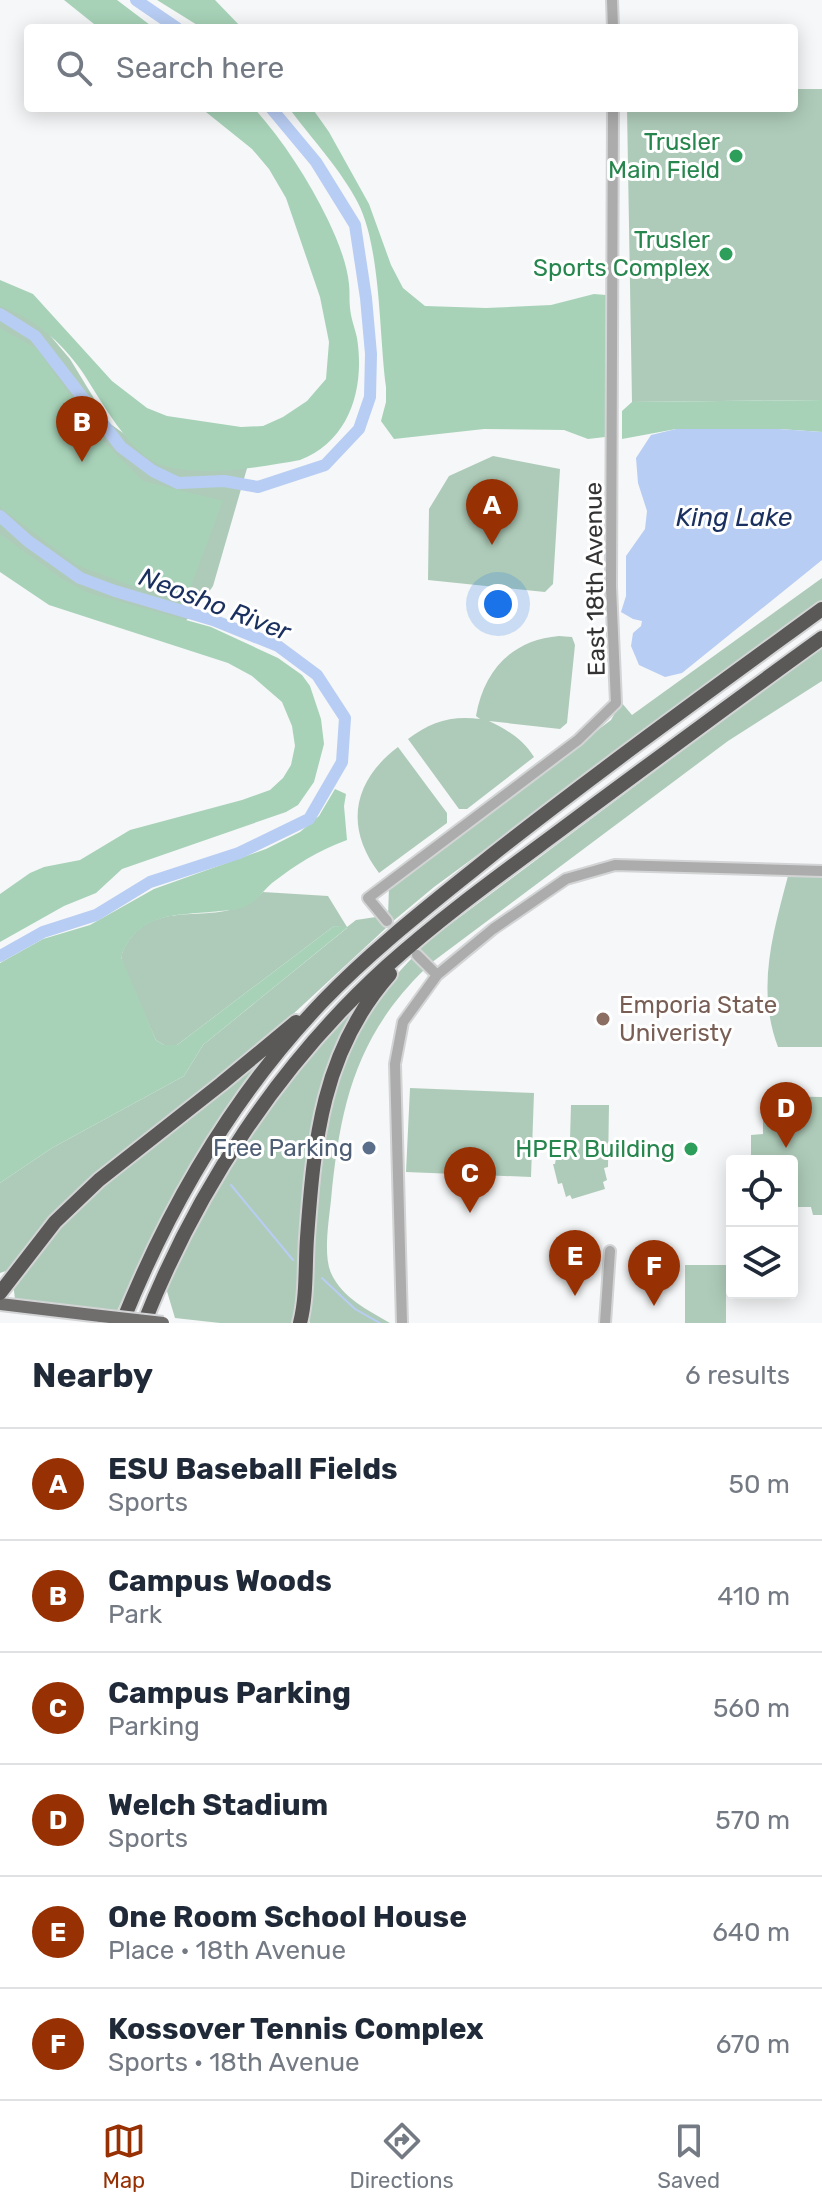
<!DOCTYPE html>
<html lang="en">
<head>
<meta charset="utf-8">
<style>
  :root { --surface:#fff; --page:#f2f2f3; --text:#1f2937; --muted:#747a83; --line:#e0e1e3; --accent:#973104 }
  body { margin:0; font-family:Rubik,sans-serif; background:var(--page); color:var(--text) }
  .controls { position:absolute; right:24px; bottom:24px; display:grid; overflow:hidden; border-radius:8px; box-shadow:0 4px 20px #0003 }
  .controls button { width:72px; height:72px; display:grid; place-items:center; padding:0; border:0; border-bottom:2px solid var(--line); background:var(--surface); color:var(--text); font:40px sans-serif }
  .you { position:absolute; left:498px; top:604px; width:28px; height:28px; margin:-20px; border:6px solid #fff; border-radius:50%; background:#1a73e8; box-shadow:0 0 0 12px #1a73e833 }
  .badge { display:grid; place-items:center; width:52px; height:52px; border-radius:50%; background:var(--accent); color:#fff; font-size:26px; font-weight:700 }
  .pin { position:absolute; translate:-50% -66px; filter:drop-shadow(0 2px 4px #0008) }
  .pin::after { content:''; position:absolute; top:42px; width:28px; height:24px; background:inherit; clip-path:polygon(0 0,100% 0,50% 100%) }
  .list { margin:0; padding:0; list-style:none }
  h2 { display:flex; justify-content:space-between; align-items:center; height:104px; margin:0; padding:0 32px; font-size:34px }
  h2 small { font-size:26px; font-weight:400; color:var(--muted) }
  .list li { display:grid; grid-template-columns:52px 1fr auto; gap:24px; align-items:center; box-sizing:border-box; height:112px; padding:0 32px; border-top:2px solid var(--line) }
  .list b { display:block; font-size:30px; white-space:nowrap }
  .list p { margin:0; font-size:26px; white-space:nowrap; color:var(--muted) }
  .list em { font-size:26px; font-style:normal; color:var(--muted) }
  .icon { flex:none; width:44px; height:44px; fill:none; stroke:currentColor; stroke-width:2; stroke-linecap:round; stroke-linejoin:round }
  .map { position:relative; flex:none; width:822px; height:1323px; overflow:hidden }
  .search { position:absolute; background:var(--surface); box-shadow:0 4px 20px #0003; left:24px; right:24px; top:24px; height:88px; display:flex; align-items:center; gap:20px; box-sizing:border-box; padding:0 28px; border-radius:8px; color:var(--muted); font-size:30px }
  .sheet { height:776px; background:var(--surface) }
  nav { display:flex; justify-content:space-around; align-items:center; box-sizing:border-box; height:112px; border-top:2px solid var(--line); background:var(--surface); font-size:22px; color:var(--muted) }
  nav a { display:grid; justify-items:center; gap:4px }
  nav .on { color:var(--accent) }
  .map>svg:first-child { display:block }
  .green { fill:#aecbb9 }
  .forest { fill:#a7d2b8 }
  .water { fill:#b8cdf3 }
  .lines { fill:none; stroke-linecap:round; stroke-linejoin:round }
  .stream { stroke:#b8cdf3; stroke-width:2 }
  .river { stroke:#b8cdf3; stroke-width:12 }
  .minor-casing { stroke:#d3d4d5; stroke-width:14 }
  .major-casing { stroke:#d3d4d5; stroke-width:16 }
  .highway-casing { stroke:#d3d4d5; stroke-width:18 }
  .minor { stroke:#adacac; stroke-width:10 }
  .major { stroke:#706e6d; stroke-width:12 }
  .highway { stroke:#5a5958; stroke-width:14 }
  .major-bridge-casing { stroke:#d3d4d5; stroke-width:16; stroke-linecap:butt }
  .major-bridge { stroke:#706e6d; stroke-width:12 }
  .leisure-dot { fill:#2e9e5b; stroke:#fff; stroke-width:3 }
  .education-dot { fill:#8d6e63; stroke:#fff; stroke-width:3 }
  .service-dot { fill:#5c6f8a; stroke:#fff; stroke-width:3 }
  .labels { text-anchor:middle; stroke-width:6; stroke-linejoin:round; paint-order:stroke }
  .leisure-label { font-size:24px; fill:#27864d; stroke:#fff; text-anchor:end }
  .street-label { font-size:24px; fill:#333334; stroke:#fff }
  .education-label { font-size:24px; fill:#785e54; stroke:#fff; text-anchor:start }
  .service-label { font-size:24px; fill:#4e5e75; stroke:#fff; text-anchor:end }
  .water-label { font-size:26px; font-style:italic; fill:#1a305f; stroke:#fff }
</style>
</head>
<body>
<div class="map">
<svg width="822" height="1323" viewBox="0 0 822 1323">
  <rect width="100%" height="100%" fill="#f6f7f8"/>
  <path class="green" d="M 794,89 L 822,89 L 822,400 L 632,402 L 627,108 L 794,108 Z
    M 0,302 L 31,313 L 70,359 L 109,423 L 171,467 L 250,458 L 213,586 L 199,606 L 181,626 L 75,602 L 0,557 Z
    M 493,456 L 560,469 L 553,584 L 545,592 L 428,580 L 429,509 L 449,476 Z
    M 822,578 L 822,602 L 434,887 L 392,922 L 388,917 L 389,887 L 611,720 L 621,702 L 632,715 Z
    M 559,636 L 572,637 L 575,645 L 567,723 L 560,729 L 489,721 C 507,730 522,738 534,757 L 467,809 L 459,809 L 408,739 C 430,722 452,715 480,719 L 476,716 C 484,670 512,640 559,636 Z
    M 822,646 L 822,681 L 728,741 L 431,963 L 419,950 L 437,934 Z
    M 398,747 L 447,813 L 447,823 L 379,873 C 344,827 353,781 398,747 Z
    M 788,876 L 822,877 L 822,1047 L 778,1047 C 756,989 773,933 788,876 Z
    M 263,892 L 328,896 L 347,927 L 356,920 L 376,917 L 386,928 L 265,1040 L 124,1150 L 71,1198 L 43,1227 L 9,1270 L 0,1273 L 0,1183 L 52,1148 L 184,1076 L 203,1045 L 347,928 L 334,926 L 177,1045 L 164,1045 L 156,1040 L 123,966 L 121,956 C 149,886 220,936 263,892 Z
    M 414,956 L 425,969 C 355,1037 340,1107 331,1200 C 329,1220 323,1255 331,1273 C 343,1299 367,1309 390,1323 L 310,1323 L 307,1316 C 312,1240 310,1145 337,1073 C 353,1029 382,989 414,956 Z
    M 368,995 L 337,1053 L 294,1323 L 220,1323 L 175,1318 L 166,1288 C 219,1179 281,1079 368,995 Z
    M 252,1063 L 255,1067 C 198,1142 156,1226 117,1311 L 15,1299 L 13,1283 L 76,1206 Z
    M 410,1088 L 534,1093 L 531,1177 L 406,1172 Z
    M 770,1096 L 822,1097 L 822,1215 L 813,1215 L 811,1207 L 792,1207 L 792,1161 L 751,1161 L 751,1135 L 763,1134 L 763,1109 L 770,1109 Z
    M 571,1105 L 609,1105 L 608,1167 L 604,1168 L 607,1180 L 603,1182 L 605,1189 L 572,1199 L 570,1195 L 566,1197 L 562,1183 L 558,1184 L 553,1164 L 555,1164 L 557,1153 L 566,1146 L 565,1141 L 570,1140 Z
    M 685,1265 L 726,1265 L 726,1323 L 685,1323 Z"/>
  <path class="forest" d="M 64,0 L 117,0 L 154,28 L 99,28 Z
    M 157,0 L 215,0 L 242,28 L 202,28 Z
    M 201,108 L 254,108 C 284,142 308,179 328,220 C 337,239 347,263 349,284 C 350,292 349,300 350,308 C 351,319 355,328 357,338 C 365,388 350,441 300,460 C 261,467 203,477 165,466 C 130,457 100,398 81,370 C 61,342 33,317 0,306 L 0,280 L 33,294 L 112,381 L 147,408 L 167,416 L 241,427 L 263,426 L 283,417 L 307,401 L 326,379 L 329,342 L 320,297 L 286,198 L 269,169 L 252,149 Z
    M 289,108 L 312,108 L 329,132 L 369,204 L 391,265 L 403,288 L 425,306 L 486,308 L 551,305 L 594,294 L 606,295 L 605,437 L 588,439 L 564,430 L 484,429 L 394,439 L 381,421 L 386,402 L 386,387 C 379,335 381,248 358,203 C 342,171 311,138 289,108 Z
    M 0,328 L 37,349 L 101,439 L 143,481 L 223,501 L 186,599 L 132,586 L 77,565 L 0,507 Z
    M 822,400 L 822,432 L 779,429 L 676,429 L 622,439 L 622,411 L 632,402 Z
    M 0,534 L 62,579 L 89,593 L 211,627 L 278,658 L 302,675 L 310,686 L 321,719 L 324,744 L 314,782 L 298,805 L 286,812 L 122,869 L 96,893 L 64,906 L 0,942 L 0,894 L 30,873 L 44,867 L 80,860 L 130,830 L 242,800 L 270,790 L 283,778 L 291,765 L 295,746 L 292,726 L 282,702 L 252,676 L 228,663 L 49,605 L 0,572 Z
    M 335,789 L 346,794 L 344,806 L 347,840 C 317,851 297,864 272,883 C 264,890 258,899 250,904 C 241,910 230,910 220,911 C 178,916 139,910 121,957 L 156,1040 L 164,1045 L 177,1045 L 334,926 L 348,927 L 203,1045 L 184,1076 L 52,1148 L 0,1183 L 0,963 L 43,939 L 90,925 L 154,889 L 266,849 L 300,832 L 319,816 Z"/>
  <path class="water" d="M 676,429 L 779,429 L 822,432 L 822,560 L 682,673 L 665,677 L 639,665 L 631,646 L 633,633 L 641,626 L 642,621 L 633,619 L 621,612 L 626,596 L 626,556 L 645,529 L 647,511 L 638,483 L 636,458 L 651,435 Z"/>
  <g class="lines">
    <path class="stream" d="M 231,1185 L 293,1260
      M 322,1278 L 355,1309 L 380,1323"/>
    <path class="river" d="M 136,0 L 177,28
      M 0,314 L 35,336 L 121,447 L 153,471 L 178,483 L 224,481 L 258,487 L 325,465 L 359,429 L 370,397 L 371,354 L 366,298 L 355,225 L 316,162 L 271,108
      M 0,516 L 28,541 L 80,578 L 115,591 L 213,620 L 278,646 L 317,675 L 345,718 L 342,762 L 309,819 L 239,853 L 150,882 L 96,915 L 43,932 L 0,956"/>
    <g class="minor-casing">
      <path id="minor" d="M 612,0 L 613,28
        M 387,921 L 368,898 L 578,740 L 616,703 L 611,587 L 613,108
        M 417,955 L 437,975
        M 402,1323 L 395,1064 L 403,1022 L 437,975 L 493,929 L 566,879 L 615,865 L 822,871
        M 605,1323 L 610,1251"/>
    </g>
    <g class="major-casing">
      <path id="major" d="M 0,1304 L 101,1316"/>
    </g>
    <g class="highway-casing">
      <path id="highway" d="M 0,1293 L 55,1222 L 99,1180 L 221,1084 L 296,1022
        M 122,1323 C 169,1206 235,1093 323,1001 C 375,947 434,902 492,855 C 600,770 711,690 822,609
        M 144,1323 C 197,1189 280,1063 387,966 C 447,912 514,865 578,817 C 659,757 740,697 822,638
        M 300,1323 C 307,1296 305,1266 307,1238 C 314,1141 322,1051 390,974"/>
    </g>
    <use href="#minor" class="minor"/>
    <use href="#major" class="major"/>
    <use href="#highway" class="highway"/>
    <g class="major-bridge-casing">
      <path id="major-bridge" d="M 101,1316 L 163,1323"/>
    </g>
    <use href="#major-bridge" class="major-bridge"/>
  </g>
  <g class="leisure-dot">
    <circle cx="736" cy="156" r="8"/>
    <circle cx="726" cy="254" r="8"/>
    <circle cx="691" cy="1149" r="8"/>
  </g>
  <circle class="education-dot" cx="603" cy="1019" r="8"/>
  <circle class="service-dot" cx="369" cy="1148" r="8"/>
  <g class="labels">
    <g class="leisure-label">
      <text x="720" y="150">Trusler<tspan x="720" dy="28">Main Field</tspan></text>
      <text x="710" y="248">Trusler<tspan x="710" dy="28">Sports Complex</tspan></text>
      <text x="675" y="1157">HPER Building</text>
    </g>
    <g class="street-label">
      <text transform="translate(595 579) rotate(-91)" y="8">East 18th Avenue</text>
    </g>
    <g class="education-label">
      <text x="619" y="1013">Emporia State<tspan x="619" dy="28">Univeristy</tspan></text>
    </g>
    <g class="service-label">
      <text x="353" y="1156">Free Parking</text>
    </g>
    <g class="water-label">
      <text x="734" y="526">King Lake</text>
      <text transform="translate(215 604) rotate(21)" y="9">Neosho River</text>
    </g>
  </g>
</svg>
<div class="controls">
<button><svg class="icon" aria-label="locate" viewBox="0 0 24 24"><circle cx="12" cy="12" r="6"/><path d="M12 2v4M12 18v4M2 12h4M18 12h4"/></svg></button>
<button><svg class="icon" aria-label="layers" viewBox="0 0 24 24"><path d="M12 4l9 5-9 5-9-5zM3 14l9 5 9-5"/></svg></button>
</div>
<div class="you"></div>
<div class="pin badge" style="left:492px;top:545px">A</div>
<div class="pin badge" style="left:82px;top:462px">B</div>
<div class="pin badge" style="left:470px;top:1213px">C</div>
<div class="pin badge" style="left:786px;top:1148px">D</div>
<div class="pin badge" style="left:575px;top:1296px">E</div>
<div class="pin badge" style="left:654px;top:1306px">F</div>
<div class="search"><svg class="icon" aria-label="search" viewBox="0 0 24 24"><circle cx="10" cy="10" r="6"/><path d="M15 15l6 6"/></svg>Search here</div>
</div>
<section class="sheet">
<h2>Nearby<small>6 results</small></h2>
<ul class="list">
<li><span class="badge">A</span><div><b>ESU Baseball Fields</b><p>Sports</p></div><em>50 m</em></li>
<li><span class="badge">B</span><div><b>Campus Woods</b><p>Park</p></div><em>410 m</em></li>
<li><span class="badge">C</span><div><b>Campus Parking</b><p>Parking</p></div><em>560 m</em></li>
<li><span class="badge">D</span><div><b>Welch Stadium</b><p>Sports</p></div><em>570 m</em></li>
<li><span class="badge">E</span><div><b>One Room School House</b><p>Place · 18th Avenue</p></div><em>640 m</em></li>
<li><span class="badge">F</span><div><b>Kossover Tennis Complex</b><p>Sports · 18th Avenue</p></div><em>670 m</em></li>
</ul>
</section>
<nav>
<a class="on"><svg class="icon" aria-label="map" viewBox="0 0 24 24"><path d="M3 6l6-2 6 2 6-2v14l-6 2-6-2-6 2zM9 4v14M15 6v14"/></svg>Map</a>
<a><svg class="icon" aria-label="directions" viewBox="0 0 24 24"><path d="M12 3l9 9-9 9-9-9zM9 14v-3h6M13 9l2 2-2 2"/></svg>Directions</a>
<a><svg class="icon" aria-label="saved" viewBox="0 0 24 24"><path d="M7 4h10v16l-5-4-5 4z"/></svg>Saved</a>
</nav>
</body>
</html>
